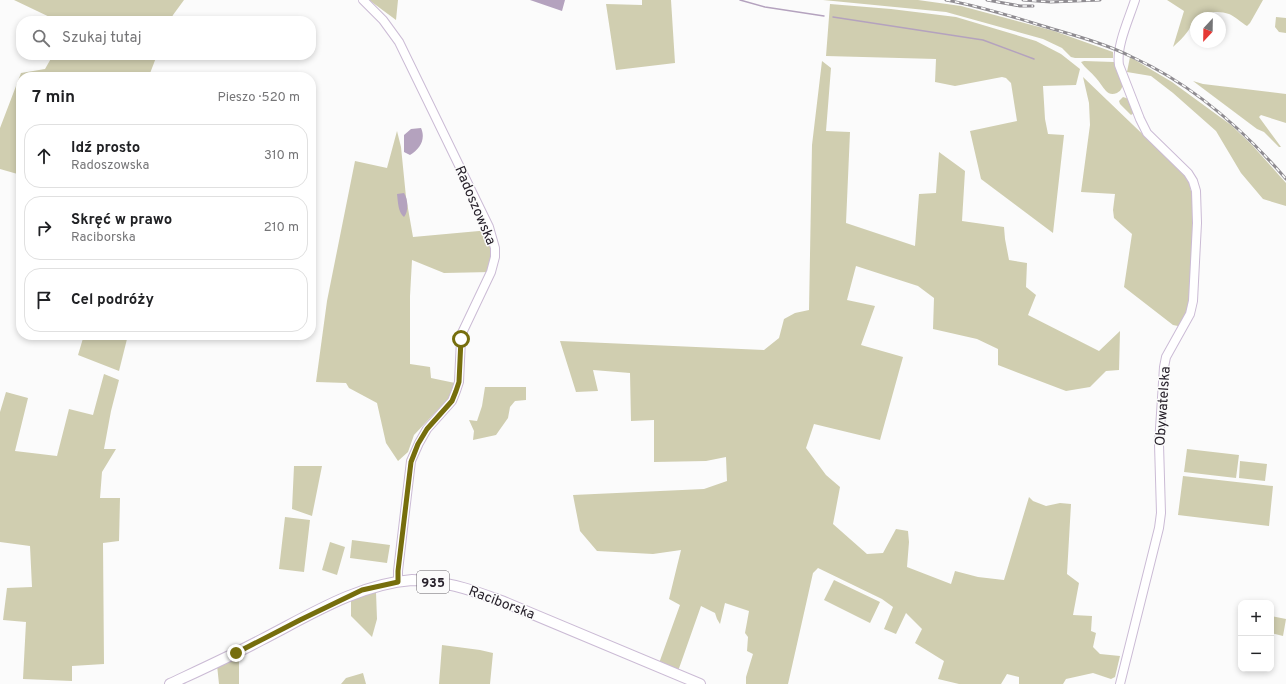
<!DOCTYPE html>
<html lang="pl">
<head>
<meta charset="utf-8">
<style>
  :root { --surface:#fff; --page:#f2f2f2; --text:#202124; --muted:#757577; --line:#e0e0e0 }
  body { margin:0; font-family:Overpass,sans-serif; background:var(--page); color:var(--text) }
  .controls { position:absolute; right:12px; bottom:12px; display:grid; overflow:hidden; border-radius:8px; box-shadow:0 2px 6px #0003 }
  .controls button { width:36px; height:36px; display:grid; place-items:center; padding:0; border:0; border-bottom:1px solid var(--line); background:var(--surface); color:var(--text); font:20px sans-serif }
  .compass { position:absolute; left:1190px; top:12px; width:36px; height:36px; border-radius:50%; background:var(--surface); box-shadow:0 2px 6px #0003; rotate:202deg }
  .stop { position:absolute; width:12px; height:12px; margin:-9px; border:3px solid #766e0d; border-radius:50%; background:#fff }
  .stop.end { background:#766e0d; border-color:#fff; box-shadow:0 1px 4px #0008 }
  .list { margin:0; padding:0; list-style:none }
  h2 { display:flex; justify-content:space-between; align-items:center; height:52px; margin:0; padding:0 16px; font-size:17px }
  h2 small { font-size:13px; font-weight:400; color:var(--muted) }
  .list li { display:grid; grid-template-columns:26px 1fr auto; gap:12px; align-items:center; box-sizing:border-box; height:64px; margin:0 8px 8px; padding:0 8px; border:1px solid var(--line); border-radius:16px }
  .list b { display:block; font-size:15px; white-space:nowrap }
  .list p { margin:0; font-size:13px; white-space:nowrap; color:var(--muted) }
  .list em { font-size:13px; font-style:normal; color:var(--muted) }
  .icon { flex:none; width:22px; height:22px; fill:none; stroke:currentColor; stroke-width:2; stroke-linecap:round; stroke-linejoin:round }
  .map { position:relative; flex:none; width:1286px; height:684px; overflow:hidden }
  .search { position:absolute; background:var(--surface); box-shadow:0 2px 6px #0003; left:16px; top:16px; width:300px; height:44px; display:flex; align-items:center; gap:10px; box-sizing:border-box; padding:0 14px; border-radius:16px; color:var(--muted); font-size:15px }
  .panel { position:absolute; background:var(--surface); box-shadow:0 2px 6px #0003; left:16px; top:72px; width:300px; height:268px; border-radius:16px }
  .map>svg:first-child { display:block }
  .green { fill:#d0ceb0 }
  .water { fill:#b4a2be }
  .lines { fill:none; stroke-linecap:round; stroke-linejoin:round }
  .stream { stroke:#b4a2be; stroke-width:1.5 }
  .tertiary-casing { stroke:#cbbbd5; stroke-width:10 }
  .primary-casing { stroke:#cbbbd5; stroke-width:12 }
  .tertiary { stroke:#fff; stroke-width:8 }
  .primary { stroke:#fff; stroke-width:10 }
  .rail-casing { stroke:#8f8c91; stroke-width:3 }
  .rail { stroke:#fbfbfb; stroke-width:1.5; stroke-dasharray:4.5; stroke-linecap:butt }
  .route { stroke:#766e0d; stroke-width:5 }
  .labels { text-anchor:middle; stroke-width:3; stroke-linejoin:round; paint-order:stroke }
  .shield { fill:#fbfbfb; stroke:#676269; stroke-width:1 }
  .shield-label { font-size:13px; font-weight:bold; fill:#27212b }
  .street-label { font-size:14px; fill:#27212b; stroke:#fbfbfb }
</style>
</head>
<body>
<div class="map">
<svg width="1286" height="684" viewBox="0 0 1286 684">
  <rect width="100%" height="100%" fill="#fbfbfb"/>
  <path class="green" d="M 14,0 L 184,0 L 173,15 L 170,21 L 58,21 Z
    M 369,0 L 398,0 L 396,20 Z
    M 642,0 L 671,0 L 675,63 L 616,70 L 606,4 L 642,5 Z
    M 823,0 L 918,0 L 961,6 L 1054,31 L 1113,52 L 1113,58 L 1075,58 L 1071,57 L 1062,48 L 1043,39 L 946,12 Z
    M 1167,0 L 1263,0 L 1250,23 L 1247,26 C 1242,23 1233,15 1229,14 C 1219,10 1205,12 1196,18 C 1192,20 1191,27 1188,31 C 1184,37 1178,42 1173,47 L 1184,11 Z
    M 830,4 L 891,9 L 956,17 L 1036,41 L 1061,54 L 1080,69 L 1076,85 L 1043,86 L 1045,119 L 1048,134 L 1064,135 L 1053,233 L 981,179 L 970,131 L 1017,121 L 1011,83 L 1006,78 L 1002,77 L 955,86 L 935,82 L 936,59 L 826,56 Z
    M 1276,17 L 1286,18 L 1286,33 L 1279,32 L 1275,27 Z
    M 53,55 L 157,55 L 149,76 L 150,77 L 21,77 L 21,175 L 0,169 L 0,128 L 21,73 L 45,69 Z
    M 1130,57 L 1172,82 L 1231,125 L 1252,145 L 1286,183 L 1286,206 L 1263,199 L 1241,173 L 1216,131 L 1173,93 L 1151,76 L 1127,72 Z
    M 822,61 L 831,68 L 826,131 L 850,132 L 846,223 L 915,246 L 919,194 L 936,193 L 939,152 L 965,171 L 962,221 L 1004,227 L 1005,239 L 1009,260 L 1027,263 L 1026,287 L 1036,295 L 1028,315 L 1099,351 L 1120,331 L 1119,370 L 1106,371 L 1090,387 L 1066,391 L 998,365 L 998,349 L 977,339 L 933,329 L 934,298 L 918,286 L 856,266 L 847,300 L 875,306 L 861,345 L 903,357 L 880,440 L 814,424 L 806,448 L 826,475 L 840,487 L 833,524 L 867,554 L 883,553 L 896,529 L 908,531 L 909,542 L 907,567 L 951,584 L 955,571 L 978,577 L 1004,580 L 1029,497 L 1033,501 L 1046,506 L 1060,503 L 1071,504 L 1067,574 L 1079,583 L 1073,615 L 1092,616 L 1091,631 L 1096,633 L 1093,647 L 1100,654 L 1120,656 L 1115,677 L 1111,679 L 1093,673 L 1066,679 L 1063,684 L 1019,684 L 1019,677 L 1007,674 L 1001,684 L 959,684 L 938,679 L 944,661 L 915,643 L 922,629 L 906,613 L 896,634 L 884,629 L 893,607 L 882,599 L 818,568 L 813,573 L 788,684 L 746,684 L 746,677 L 753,654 L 747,651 L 748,637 L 745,633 L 749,611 L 725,603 L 720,624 L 717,619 L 715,613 L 701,606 L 677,674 L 658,666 L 680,605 L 669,599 L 681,550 L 653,554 L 597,551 L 580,531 L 573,495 L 704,489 L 727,481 L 726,457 L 706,461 L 654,462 L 654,420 L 631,421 L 630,373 L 593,370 L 598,391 L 576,392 L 560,341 L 764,350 L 779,338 L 784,319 L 795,313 L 809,310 L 812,145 Z
    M 1084,61 L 1114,62 C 1118,70 1129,87 1117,93 C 1112,95 1109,94 1106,91 C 1102,87 1100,82 1096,78 C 1091,72 1085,68 1081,62 Z
    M 1083,77 L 1182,172 L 1189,182 L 1193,200 L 1194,250 L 1189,308 L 1180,325 L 1178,326 L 1173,325 L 1124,287 L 1132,234 L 1114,218 L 1113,210 L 1115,194 L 1081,192 L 1090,125 L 1089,103 Z
    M 1193,81 L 1203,84 L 1286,94 L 1286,123 L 1261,115 L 1259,117 L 1281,147 L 1279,147 L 1264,132 L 1257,129 Z
    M 1123,97 L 1129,99 L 1134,113 L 1131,115 L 1120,104 L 1119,101 Z
    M 397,131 L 401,147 L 406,197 L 413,237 L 490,230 L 495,248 L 491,272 L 444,273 L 412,260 L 410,296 L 410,364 L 430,367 L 431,378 L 455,383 L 449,398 L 414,435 L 408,452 L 398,461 L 386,443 L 377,403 L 349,388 L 346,383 L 316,382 L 327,301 L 355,161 L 387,168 Z
    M 84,335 L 128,335 L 119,371 L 78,355 Z
    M 104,374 L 119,380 L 111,411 L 104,449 L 116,449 L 102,472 L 100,498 L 120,498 L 119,541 L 103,543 L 104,664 L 72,666 L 72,681 L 23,679 L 26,622 L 3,620 L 7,588 L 32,587 L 30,546 L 0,542 L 0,412 L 6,392 L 28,398 L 15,451 L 57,456 L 69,409 L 93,415 Z
    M 485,387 L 526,387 L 526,400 L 515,401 L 510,407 L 508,418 L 496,435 L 473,440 L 474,431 L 469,420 L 477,421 L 482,406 Z
    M 1187,449 L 1239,455 L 1236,478 L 1184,472 Z
    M 1240,461 L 1267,464 L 1265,481 L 1239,478 Z
    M 294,466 L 322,466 L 312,516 L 292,509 Z
    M 1183,476 L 1273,486 L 1269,526 L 1178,515 Z
    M 285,517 L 310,520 L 304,572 L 279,569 Z
    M 352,540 L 390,545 L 387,563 L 350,558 Z
    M 330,542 L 345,547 L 337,575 L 322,570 Z
    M 834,580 L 880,602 L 870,623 L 824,600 Z
    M 376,592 L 377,619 L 372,637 L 351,616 L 351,600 Z
    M 1271,616 L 1286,619 L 1283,636 L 1271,633 Z
    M 442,645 L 480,650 L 493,653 L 490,684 L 439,684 Z
    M 239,657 L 239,684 L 219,684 L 217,665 Z
    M 363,673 L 366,684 L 341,684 L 346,678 Z"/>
  <path class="water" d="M 530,0 L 565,0 L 562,11 Z
    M 421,128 C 426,139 420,149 410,155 L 404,152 L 404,135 L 411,129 Z
    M 404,193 C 408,199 409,211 404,217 C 398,212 398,202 397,194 Z"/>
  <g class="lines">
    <path class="stream" d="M 740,0 L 765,7 L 824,16
      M 833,17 L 983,40 L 1034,59"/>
    <g class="tertiary-casing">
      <path id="tertiary" d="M 363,0 L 383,20 L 399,42 L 489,227 L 495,248 L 495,257 L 491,272 L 462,333 L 461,339 L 459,382 L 456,391 L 452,401 L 427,429 L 419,443 L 411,461 L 398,571 L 398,582
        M 1120,684 L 1159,528 L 1161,513 L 1159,444 L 1164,367 L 1166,357 L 1190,314 L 1193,301 L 1197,223 L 1196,191 L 1193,181 L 1188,173 L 1147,133 L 1140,119 L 1119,65 C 1116,46 1129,19 1135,0"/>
    </g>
    <g class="primary-casing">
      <path id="primary" d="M 170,684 C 200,670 231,656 261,640 C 308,616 358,584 412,580 C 418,580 425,581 431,582 C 457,584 479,593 504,602 L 700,684"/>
    </g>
    <use href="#tertiary" class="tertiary"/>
    <use href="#primary" class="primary"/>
    <g class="rail-casing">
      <path id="rail" d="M 946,0 C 979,6 1011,16 1043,26 C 1073,35 1104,43 1132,57 C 1192,84 1243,129 1286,179
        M 987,0 L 1020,6 L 1033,6
        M 1023,0 L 1051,2 L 1100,0"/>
    </g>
    <use href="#rail" class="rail"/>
  </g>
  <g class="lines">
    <path class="route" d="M 236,653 L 300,620 L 362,590 L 398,582 L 398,571 L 411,462 L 418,444 L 427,429 L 452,401 L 456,391 L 459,382 L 461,339"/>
  </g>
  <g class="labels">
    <rect class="shield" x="417" y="571" width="32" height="22" rx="3"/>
    <g class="shield-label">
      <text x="433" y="587">935</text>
    </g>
    <g class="street-label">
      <text transform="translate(476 205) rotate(67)" y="5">Radoszowska</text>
      <text transform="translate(1162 406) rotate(-86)" y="5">Obywatelska</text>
      <text transform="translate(502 602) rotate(21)" y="5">Raciborska</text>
    </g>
  </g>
</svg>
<div class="controls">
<button>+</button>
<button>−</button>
</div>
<svg class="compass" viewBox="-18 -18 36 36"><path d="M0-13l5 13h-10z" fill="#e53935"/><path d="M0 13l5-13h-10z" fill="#757577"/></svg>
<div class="stop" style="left:461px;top:339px"></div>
<div class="stop end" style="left:236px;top:653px"></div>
<div class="search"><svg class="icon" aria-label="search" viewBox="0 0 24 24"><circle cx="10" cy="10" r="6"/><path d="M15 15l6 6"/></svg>Szukaj tutaj</div>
<section class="panel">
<h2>7 min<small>Pieszo · 520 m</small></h2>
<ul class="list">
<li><svg class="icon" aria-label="ahead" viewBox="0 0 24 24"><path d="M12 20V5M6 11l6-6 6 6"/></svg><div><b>Idź prosto</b><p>Radoszowska</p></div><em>310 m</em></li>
<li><svg class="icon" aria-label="right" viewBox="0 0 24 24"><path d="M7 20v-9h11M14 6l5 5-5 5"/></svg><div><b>Skręć w prawo</b><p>Raciborska</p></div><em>210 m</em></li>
<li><svg class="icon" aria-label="arrive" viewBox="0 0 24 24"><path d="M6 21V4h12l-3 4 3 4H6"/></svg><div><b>Cel podróży</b></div></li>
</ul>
</section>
</div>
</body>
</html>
